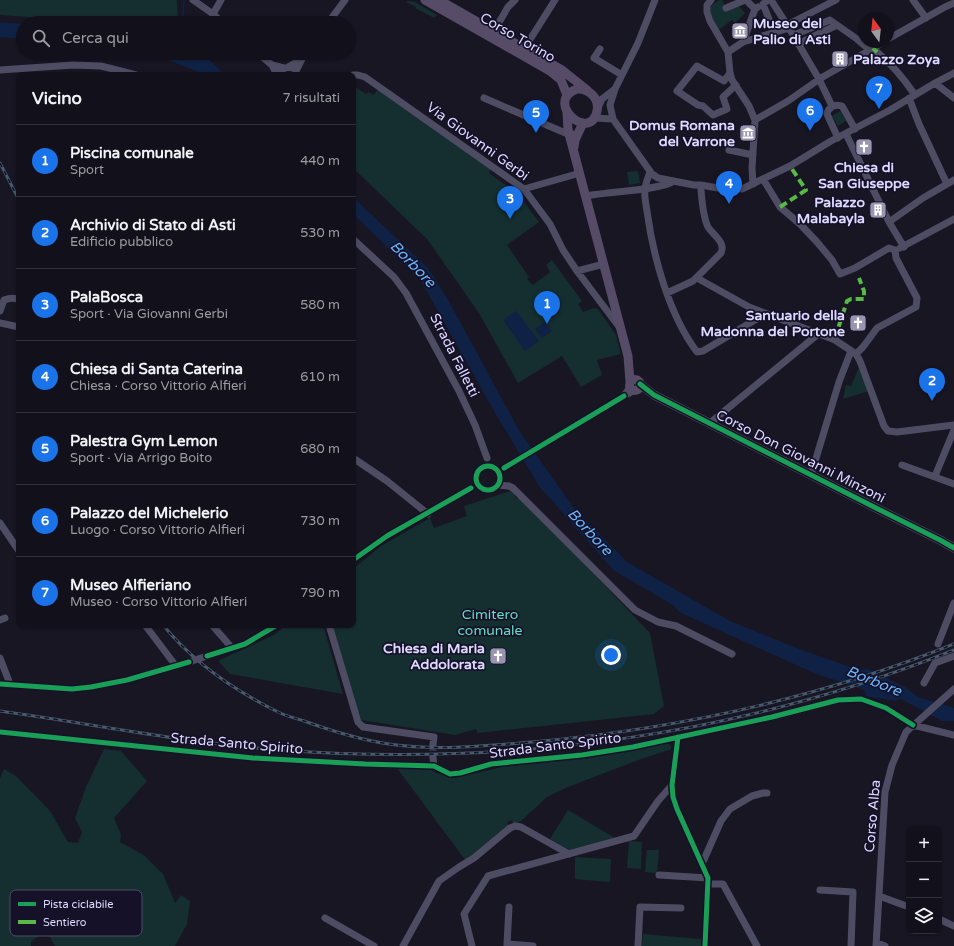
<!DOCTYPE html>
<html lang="it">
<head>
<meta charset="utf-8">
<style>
  :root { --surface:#12101a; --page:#1f1e27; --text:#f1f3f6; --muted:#9c9da2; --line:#313039; --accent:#1a73e8 }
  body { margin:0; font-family:"Varela Round",sans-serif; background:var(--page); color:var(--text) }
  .controls { position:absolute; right:12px; bottom:12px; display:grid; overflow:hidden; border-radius:8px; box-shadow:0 1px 3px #0004 }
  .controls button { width:36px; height:36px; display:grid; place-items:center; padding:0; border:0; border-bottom:1px solid var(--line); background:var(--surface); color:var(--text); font:20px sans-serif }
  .compass { position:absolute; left:858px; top:12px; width:36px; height:36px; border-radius:50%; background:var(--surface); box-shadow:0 1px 3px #0004; rotate:345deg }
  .you { position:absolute; left:611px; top:655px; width:14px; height:14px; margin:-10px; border:3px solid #fff; border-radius:50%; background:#1a73e8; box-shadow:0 0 0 6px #1a73e833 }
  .badge { display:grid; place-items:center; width:26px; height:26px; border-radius:50%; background:var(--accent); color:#fff; font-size:13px; font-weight:700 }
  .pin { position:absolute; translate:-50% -33px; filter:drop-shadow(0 1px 2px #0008) }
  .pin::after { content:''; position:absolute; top:21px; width:14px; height:12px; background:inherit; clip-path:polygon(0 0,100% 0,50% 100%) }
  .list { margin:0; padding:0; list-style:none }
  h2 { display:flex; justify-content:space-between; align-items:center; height:52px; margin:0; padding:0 16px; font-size:17px }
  h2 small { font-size:13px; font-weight:400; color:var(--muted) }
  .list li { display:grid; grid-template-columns:26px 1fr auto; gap:12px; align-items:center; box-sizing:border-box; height:72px; padding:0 16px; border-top:1px solid var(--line) }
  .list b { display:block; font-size:15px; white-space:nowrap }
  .list p { margin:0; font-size:13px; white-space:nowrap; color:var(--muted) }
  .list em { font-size:13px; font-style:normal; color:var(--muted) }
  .icon { flex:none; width:22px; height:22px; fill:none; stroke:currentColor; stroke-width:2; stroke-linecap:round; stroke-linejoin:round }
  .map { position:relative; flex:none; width:954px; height:946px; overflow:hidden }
  .search { position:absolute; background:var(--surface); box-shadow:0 1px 3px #0004; left:16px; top:16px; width:340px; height:44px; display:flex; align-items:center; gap:10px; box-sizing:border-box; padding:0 14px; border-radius:22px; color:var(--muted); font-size:15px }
  .panel { position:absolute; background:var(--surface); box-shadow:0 1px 3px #0004; left:16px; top:72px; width:340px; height:556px; border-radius:8px }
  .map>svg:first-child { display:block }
  .green { fill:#152e2f }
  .water { fill:#0f2246 }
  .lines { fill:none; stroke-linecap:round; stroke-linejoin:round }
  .stream { stroke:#0f2246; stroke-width:1.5 }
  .minor-tunnel { stroke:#363344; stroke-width:7; stroke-dasharray:7 3.5; stroke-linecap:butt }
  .minor { stroke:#4d4c63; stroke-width:7 }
  .major { stroke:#564c68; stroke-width:9 }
  .rail-casing { stroke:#465a6b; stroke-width:3 }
  .rail { stroke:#151128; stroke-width:1.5; stroke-dasharray:4.5; stroke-linecap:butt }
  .minor-bridge { stroke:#4d4c63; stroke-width:7 }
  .quiet { stroke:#58b947; stroke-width:4; stroke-dasharray:8 4; stroke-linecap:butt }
  .cycleway-casing { stroke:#151128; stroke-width:8 }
  .cycleway { stroke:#1a9f57; stroke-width:5 }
  .labels { text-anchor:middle; stroke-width:3.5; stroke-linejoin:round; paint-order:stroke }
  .poi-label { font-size:14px; font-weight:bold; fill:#ded9fe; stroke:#151128; text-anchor:end }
  .street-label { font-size:14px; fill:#ded9fe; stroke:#151128 }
  .park-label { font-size:14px; fill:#66ddc2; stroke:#151128 }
  .water-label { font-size:15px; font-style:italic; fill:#6ab5fb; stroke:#151128 }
  .key { fill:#151128; stroke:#514d68; stroke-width:1 }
  .key-label { font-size:11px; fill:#ded9fe }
</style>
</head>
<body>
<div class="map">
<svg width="954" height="946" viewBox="0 0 954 946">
  <rect width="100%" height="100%" fill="#181623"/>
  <path class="green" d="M 0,0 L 177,0 L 178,23 L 117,23 L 0,15 Z
    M 719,0 L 722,0 L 726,8 L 737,4 L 745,13 L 735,23 L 732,20 L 716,32 L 710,9 L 712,5 Z
    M 407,1 L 415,2 L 437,15 L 434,18 L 415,8 L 416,7 L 406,2 Z
    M 355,87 L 366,94 L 369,92 L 373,95 L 378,90 L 491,169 L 489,173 L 518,194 L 539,222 L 507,245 L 529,277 L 527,279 L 533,285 L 550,272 L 546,265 L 552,260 L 582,301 L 578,304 L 583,312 L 594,308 L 598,309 L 616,335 L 621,354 L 597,360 L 602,375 L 581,387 L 562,356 L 518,383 L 479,313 L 427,239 L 353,168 L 353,90 Z
    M 840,111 L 846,121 L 838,126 L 832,116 Z
    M 638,171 L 640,183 L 629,185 L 627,172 Z
    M 858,369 L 860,369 L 869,391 L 843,399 L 846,385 L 851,386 Z
    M 513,490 L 516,498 L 521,497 L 650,633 L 664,706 L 654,714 L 478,733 L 476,729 L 455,735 L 361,720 L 331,625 L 353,625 L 353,569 L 381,546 L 430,518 L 434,528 L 467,516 L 464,506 Z
    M 286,625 L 323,625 L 343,694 L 230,674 L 218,661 L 274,635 Z
    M 668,743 L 671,746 L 671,749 L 669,750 L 641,759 L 568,787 L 547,797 L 521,821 L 514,824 L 511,820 L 507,823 L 509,826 L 466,861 L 397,768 L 431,770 L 436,773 L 454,778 L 502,767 L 590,757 Z
    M 104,749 L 121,751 L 147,781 L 114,818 L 121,834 L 120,842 L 145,856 L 163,874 L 175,903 L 181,895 L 190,901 L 187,924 L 175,946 L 55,946 L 46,930 L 31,942 L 31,946 L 0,946 L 0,778 L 4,769 L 16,776 L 50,811 L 68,842 L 78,843 L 82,832 L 75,818 L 86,787 Z
    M 568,810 L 615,838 L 571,851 L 550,839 Z
    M 629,841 L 642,842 L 641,869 L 627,868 Z
    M 647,850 L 659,850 L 657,873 L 645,872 Z
    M 575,857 L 611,859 L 610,882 L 575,879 Z
    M 643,934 L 701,939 L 701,946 L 642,946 Z"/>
  <path class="water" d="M 0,22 L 23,24 L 23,39 L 0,37 Z
    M 150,53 L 195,53 L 205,56 L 225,75 L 207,75 Z
    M 353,197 L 428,268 L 447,298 L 520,432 L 573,507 L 627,562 L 730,621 L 799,649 L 859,670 L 868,669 L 905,687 L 918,697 L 954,708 L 954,721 L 942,721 L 901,699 L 896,701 L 866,696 L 865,690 L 814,673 L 679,612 L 673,605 L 613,570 L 539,486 L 494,411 L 420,279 L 353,214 Z
    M 516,311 L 539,341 L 525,351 L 503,320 Z
    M 545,322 L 552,331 L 542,338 L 535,329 Z"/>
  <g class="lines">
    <path class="stream" d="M 182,23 L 184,0"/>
    <path class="minor-tunnel" d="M 433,744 L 433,758"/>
    <path class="minor" d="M 193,0 L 213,14 L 223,23
      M 711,0 L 707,5 L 707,12 L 710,21 L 728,52 L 730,73 L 732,80 L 749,106 L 755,120 L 752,168 L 753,184
      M 746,0 L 755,9 L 758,7
      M 768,0 L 763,4 L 774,32
      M 771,0 L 789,28 L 819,79 L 832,106
      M 913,0 L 926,18
      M 726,8 L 745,0
      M 213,14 L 221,0
      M 328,23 L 345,0
      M 787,25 L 836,0
      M 837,25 L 857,39 L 870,50
      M 494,31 L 508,7 L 515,0
      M 794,35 L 830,20 L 837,25 L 798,44
      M 888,39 L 945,7 L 954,3
      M 743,42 L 755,9
      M 524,49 L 555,0
      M 600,49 L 594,58 L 622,75
      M 728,52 L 743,42 L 789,28
      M 877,52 C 892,64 904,79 915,95
      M 258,53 L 272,65
      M 288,67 L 302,59 L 296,71
      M 0,70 L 73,65 L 101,66 L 136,75
      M 730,73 L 724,81 L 697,66 L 677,91 L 698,105 L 703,106 L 713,115 L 727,109 L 723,97 L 736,85
      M 277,75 L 272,65 L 284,68
      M 278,75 C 281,69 285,66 292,68
      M 353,75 L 358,75 L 365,77 L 524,189 L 550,224 L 563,250 L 577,271 L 620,328
      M 935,83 L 954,98
      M 615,89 L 610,105 L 613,119 L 652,174 L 658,178 L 694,185 L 701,185 L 718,188 L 742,189 L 790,166 L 831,141 L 890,110 L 935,83 L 954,73
      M 484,98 L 570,135 L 572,134
      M 909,98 L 919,124 L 947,184
      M 598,108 L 602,99 L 615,89 L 638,43 L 655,0
      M 594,118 L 613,119
      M 755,120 L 788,101 L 821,78 L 884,42
      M 846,134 L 889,222 L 904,247
      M 838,138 L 827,114 C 829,106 835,104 842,106 L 855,129
      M 729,150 L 753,155
      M 650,172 C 648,178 645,184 645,190 C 644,196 646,204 647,211 C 653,256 669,315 697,352 L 703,351 L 765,314
      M 763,179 L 780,207 L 800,224 L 817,242 L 832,260 L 840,274 L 855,268 L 889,248 L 895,250
      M 524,189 L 580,173
      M 586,196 C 605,192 662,190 674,181
      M 889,222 L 923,198 L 954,180
      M 353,239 L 394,277 L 406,293 L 459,391 L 475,425 L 487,458
      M 900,248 L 954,219
      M 577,271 L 604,264
      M 697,278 L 749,307 L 835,340 L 856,354 L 860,361 L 884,426 L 888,431 L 897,432 L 954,425
      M 667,293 L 693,281 L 721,253 C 726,242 713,235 708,227 C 703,217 702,201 701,190 L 701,185
      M 0,311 L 4,300 C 9,298 14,297 19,300
      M 0,323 L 19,327
      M 856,354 L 863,347 L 877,328 L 916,307 L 917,298 L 896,258 L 895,250
      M 630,387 L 624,396 L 635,390
      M 710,423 L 817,335
      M 353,458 L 387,481 L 428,514
      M 902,465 L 954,484
      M476 478a12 12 0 1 1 24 0a12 12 0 1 1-24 0Z
      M 504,468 L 624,396
      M 811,475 L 839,382 L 851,351
      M 935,476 L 954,430
      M 497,485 L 509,486 L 513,488 L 635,610 L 658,622 L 676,626 L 732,654
      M 0,523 L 19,551
      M 353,560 L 387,536 L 471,488
      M 0,620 L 5,618
      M 145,625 L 176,666
      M 212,625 L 232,648
      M 329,625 L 358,722 L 363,727 L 434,737 L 433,744
      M 938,644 L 954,603
      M 207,656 L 245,644 L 277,625
      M 0,658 L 10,684
      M 924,683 L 935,663 L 954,656
      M 0,684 L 72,689 L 91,687 L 127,680 L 189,662
      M 0,732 L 253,758 L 365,764 L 434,766 L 450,774 L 460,773 L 491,764 L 582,755 L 633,747 L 772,717 L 838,700 L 861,699 L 886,708 L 913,725 L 954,735
      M 678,737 L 672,785 L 673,797 L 677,809 L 708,878 L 705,946
      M 433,758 L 434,766
      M 702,864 L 721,821 L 730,809 L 752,796 L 763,793 L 767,793
      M 659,875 L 708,878
      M 708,884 L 723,884 L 757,946
      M 820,890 L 853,892 L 851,946
      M 879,896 L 909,907
      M 325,918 L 374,946
      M 939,919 L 954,926
      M 877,943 L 885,946
      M 507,944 L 509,907
      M 403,946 L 439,881 L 459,867 L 474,858 L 510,828 L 515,826 L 521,827 L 569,854
      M 472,946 L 464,914 L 488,876 L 634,836 L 658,801 L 672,785
      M 507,946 L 507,944 L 533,946
      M 638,946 L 640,907 L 681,908
      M 876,946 L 885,792 L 892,765 L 906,732 L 954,689"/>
    <path class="major" d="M 425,0 L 550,71 L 561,80 L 567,95
      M 439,0 L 562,70 L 587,90
      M 577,89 C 588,88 600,98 597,111 C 590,144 543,101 577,89 Z
      M 567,113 L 568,130 L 628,356 L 630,382
      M 574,147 L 575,140 L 583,123
      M629.5 385a5.5 5.5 0 1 1 11 0a5.5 5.5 0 1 1-11 0Z
      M 640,384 L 654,395 L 876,508 L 940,540 L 954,548"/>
    <g class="rail-casing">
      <path id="rail" d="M 0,163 L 19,200
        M 163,625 C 193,662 234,690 276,711 C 285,716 295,718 304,721 C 332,731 360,740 389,744 C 436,751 485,746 532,742 C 676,729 820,698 954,644
        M 0,711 C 93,724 186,743 280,750 C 508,767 741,736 954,650"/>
    </g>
    <use href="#rail" class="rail"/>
    <path class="minor-bridge" d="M 189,662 L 207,656"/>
    <path class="quiet" d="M 873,48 L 877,52
      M 780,207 L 806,190 L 790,166
      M 833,334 L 836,335 L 847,301 L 851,299 L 864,299 L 864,291 L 859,278"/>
    <g class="cycleway-casing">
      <path id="cycleway" d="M 640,384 L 654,395 L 876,508 L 940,540 L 954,548
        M476 478a12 12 0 1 1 24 0a12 12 0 1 1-24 0Z
        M 504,468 L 624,396
        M 353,560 L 387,536 L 471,488
        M 207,656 L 245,644 L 277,625
        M 0,684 L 72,689 L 91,687 L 127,680 L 189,662
        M 0,732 L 253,758 L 365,764 L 434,766 L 450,774 L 460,773 L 491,764 L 582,755 L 633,747 L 772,717 L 838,700 L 861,699 L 886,708 L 913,725
        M 678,737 L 672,785 L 673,797 L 677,809 L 708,878 L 705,946"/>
    </g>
    <use href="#cycleway" class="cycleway"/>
  </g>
  <defs>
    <g id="museum-square" transform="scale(0.9)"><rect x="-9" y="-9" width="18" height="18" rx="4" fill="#9995b1" stroke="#151128"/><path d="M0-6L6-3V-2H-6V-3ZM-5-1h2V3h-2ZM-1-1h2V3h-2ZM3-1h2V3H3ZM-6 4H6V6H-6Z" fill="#fff"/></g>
    <g id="building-square" transform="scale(0.9)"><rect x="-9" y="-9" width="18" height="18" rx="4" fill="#9995b1" stroke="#151128"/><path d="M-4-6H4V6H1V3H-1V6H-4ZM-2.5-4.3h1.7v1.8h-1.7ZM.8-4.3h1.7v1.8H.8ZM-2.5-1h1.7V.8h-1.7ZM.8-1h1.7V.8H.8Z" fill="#fff"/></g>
    <g id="church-square" transform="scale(0.9)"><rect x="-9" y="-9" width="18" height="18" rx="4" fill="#9995b1" stroke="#151128"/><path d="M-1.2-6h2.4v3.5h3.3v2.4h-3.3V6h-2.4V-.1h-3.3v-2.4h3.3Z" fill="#fff"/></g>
  </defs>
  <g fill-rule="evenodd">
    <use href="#museum-square" x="740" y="31"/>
    <use href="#building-square" x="840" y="59"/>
    <use href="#museum-square" x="748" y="133"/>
    <use href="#church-square" x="864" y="147"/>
    <use href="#building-square" x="878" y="210"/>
    <use href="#church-square" x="858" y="323"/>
    <use href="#church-square" x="498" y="656"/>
  </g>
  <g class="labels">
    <g class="poi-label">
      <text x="753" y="28" text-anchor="start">Museo del<tspan x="753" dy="16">Palio di Asti</tspan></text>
      <text x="853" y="64" text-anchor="start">Palazzo Zoya</text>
      <text x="735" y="130">Domus Romana<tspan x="735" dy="16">del Varrone</tspan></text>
      <text x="864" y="172" text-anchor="middle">Chiesa di<tspan x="864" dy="16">San Giuseppe</tspan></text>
      <text x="865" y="207">Palazzo<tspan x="865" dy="16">Malabayla</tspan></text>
      <text x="845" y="320">Santuario della<tspan x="845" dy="16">Madonna del Portone</tspan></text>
      <text x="485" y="653">Chiesa di Maria<tspan x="485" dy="16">Addolorata</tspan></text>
    </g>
    <g class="street-label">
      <text transform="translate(518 37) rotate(30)" y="5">Corso Torino</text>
      <text transform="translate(478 141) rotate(36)" y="5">Via Giovanni Gerbi</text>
      <text transform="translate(455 355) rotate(63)" y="5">Strada Falletti</text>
      <text transform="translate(801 456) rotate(27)" y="5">Corso Don Giovanni Minzoni</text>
      <text transform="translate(237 743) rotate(5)" y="5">Strada Santo Spirito</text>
      <text transform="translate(555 745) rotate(-7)" y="5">Strada Santo Spirito</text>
      <text transform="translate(872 816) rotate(-85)" y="5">Corso Alba</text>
    </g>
    <g class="park-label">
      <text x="490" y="619">Cimitero<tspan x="490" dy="16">comunale</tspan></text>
    </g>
    <g class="water-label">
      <text transform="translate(413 264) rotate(46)" y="5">Borbore</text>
      <text transform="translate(590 532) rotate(47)" y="5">Borbore</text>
      <text transform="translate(874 681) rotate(22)" y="5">Borbore</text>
    </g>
  </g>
  <rect x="10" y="890" width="132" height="46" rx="6" class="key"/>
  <rect x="18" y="902" width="18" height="4" fill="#1a9f57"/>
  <rect x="18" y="920" width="18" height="4" fill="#58b947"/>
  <g class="key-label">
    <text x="43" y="908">Pista ciclabile</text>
    <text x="43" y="926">Sentiero</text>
  </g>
</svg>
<div class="controls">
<button>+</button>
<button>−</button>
<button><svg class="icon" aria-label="layers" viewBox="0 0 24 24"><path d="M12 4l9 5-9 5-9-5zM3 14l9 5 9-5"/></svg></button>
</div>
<svg class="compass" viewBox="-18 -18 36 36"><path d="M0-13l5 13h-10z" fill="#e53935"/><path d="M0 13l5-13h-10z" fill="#9c9da2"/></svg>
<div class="you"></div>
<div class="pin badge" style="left:547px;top:324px">1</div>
<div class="pin badge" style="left:932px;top:401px">2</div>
<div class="pin badge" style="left:510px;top:219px">3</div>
<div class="pin badge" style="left:729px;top:204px">4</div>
<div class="pin badge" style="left:536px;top:133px">5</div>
<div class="pin badge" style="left:810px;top:131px">6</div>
<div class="pin badge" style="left:879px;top:109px">7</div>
<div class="search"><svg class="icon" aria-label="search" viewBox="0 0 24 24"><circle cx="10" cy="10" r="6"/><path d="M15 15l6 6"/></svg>Cerca qui</div>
<section class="panel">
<h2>Vicino<small>7 risultati</small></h2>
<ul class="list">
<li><span class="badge">1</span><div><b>Piscina comunale</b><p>Sport</p></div><em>440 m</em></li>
<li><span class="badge">2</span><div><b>Archivio di Stato di Asti</b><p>Edificio pubblico</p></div><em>530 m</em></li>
<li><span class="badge">3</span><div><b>PalaBosca</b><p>Sport · Via Giovanni Gerbi</p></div><em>580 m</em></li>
<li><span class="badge">4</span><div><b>Chiesa di Santa Caterina</b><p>Chiesa · Corso Vittorio Alfieri</p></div><em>610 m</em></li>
<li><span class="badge">5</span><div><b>Palestra Gym Lemon</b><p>Sport · Via Arrigo Boito</p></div><em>680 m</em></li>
<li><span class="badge">6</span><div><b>Palazzo del Michelerio</b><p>Luogo · Corso Vittorio Alfieri</p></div><em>730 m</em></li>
<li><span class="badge">7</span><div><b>Museo Alfieriano</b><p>Museo · Corso Vittorio Alfieri</p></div><em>790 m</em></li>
</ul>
</section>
</div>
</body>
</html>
